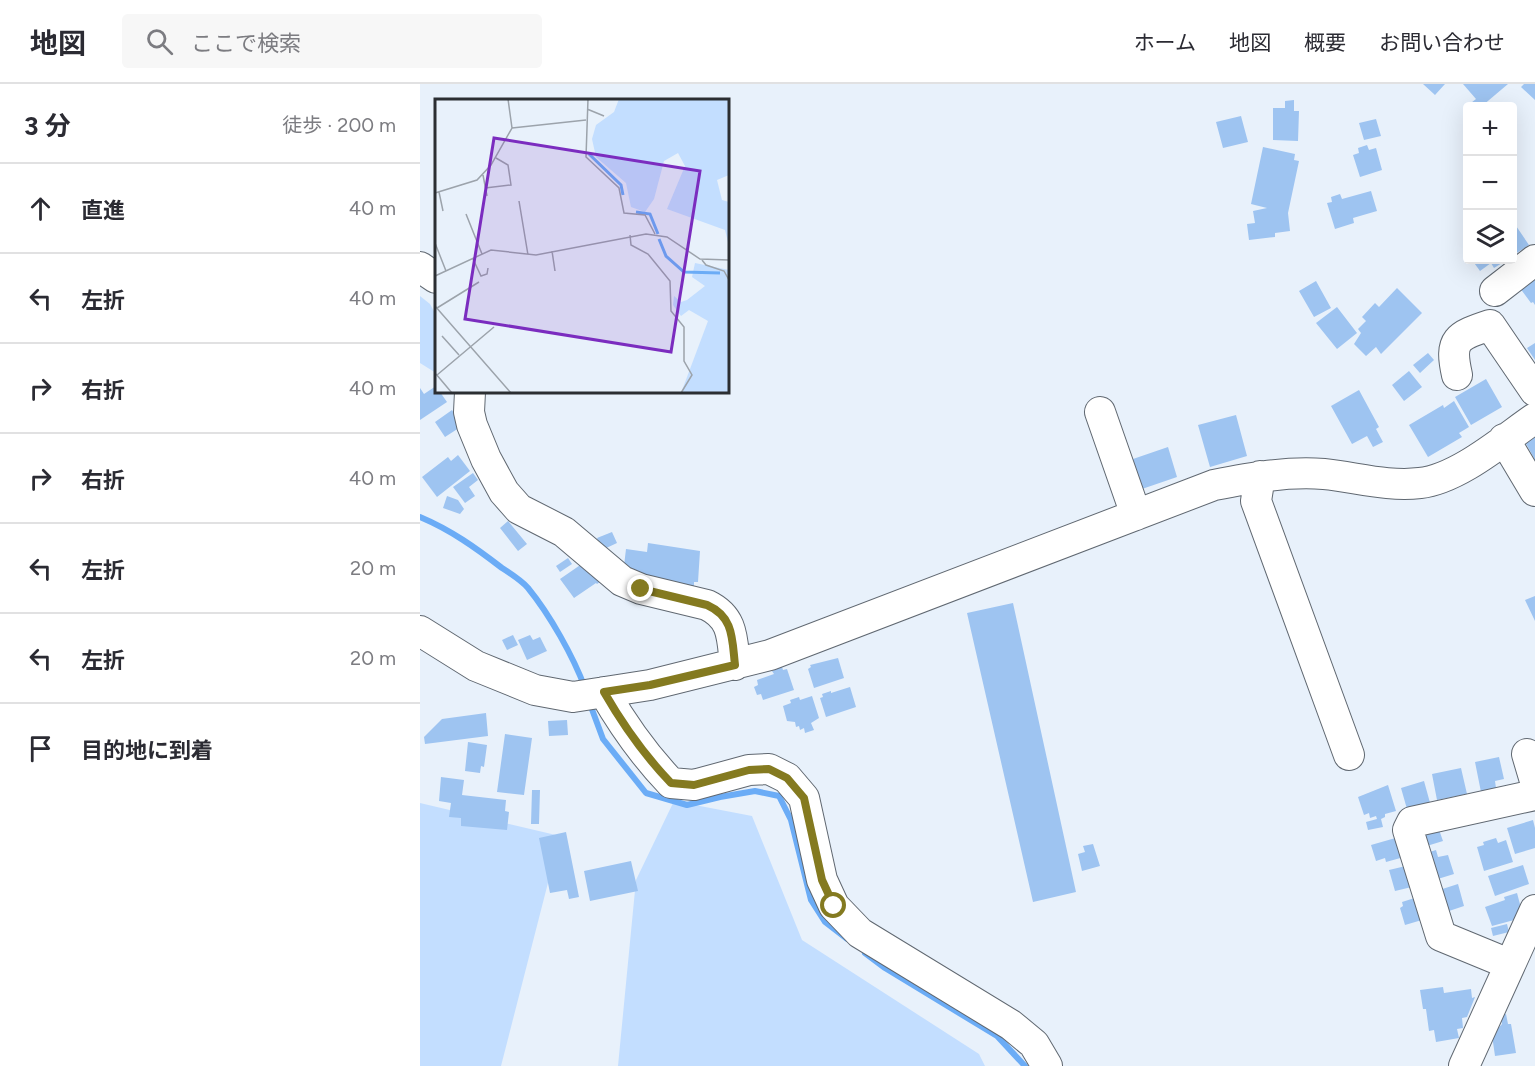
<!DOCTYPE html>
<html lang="ja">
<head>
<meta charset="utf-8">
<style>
  :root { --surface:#fff; --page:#f7f7f7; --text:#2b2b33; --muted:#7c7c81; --line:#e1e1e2 }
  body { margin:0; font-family:Figtree,"Noto Sans JP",sans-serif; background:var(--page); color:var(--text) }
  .controls { position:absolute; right:18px; top:18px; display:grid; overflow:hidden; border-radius:6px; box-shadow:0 6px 24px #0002 }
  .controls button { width:54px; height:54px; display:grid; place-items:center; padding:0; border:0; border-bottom:2px solid var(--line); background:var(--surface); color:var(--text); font:30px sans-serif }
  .stop { position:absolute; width:18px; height:18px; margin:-14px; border:4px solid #847a20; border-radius:50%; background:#fff }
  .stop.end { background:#847a20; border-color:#fff; box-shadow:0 2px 6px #0008 }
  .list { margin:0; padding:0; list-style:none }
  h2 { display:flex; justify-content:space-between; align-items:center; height:78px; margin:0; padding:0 24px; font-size:26px }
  h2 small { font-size:20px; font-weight:400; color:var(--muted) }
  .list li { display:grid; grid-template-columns:39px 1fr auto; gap:18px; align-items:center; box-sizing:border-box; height:90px; padding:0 24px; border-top:2px solid var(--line) }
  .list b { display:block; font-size:22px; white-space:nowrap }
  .list em { font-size:20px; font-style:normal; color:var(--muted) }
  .icon { flex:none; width:33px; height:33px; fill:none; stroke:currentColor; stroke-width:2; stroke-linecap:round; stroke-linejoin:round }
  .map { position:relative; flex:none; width:1115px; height:982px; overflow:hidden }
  header { display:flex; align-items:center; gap:36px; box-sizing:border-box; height:84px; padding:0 30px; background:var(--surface); border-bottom:2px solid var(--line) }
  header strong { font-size:28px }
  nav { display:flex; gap:33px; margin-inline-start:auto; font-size:21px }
  .search { width:420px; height:54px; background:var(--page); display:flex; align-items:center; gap:15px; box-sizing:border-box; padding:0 21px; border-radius:6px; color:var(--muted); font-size:22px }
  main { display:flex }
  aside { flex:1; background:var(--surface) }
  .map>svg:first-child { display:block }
  .green { fill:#c3deff }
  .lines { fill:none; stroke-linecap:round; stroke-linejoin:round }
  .stream { stroke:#6bacf6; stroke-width:6 }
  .building { fill:#9ec4f1 }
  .minor-casing { stroke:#606871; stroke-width:32 }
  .minor { stroke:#fff; stroke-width:30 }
  .route { stroke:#847a20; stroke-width:8 }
  .inset-river { fill:none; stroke:#6bacf6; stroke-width:3 }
  .inset-road { fill:none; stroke:#9ca3ab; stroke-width:1.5 }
  .view { fill:#7b2cbf; fill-opacity:0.15; stroke:#7b2cbf; stroke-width:3 }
  .inset-edge { fill:none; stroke:#2b2e32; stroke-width:3 }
</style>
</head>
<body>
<header>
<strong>地図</strong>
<div class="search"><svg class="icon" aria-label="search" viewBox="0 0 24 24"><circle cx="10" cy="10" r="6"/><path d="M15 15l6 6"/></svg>ここで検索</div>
<nav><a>ホーム</a><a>地図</a><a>概要</a><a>お問い合わせ</a></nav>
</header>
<main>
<aside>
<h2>3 分<small>徒歩 · 200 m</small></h2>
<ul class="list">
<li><svg class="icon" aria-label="ahead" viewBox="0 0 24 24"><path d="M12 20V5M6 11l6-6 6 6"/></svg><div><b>直進</b></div><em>40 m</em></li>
<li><svg class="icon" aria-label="left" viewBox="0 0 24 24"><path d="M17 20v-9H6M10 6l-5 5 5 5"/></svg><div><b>左折</b></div><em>40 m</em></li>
<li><svg class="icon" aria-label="right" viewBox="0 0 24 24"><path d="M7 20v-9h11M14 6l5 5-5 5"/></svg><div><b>右折</b></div><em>40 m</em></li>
<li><svg class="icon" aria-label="right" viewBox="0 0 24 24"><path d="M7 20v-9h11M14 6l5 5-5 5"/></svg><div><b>右折</b></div><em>40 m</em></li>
<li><svg class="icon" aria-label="left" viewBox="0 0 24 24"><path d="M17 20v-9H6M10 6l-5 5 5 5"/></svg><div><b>左折</b></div><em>20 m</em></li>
<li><svg class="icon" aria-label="left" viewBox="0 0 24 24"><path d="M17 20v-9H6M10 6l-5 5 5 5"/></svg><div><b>左折</b></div><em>20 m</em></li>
<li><svg class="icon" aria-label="arrive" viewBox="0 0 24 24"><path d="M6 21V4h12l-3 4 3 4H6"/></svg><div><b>目的地に到着</b></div></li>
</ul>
</aside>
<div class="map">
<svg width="1115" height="982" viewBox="0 0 1115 982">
  <rect width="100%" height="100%" fill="#e8f1fb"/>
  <path class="green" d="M 0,212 L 10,220 L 16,231 L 16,289 L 0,279 Z
    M 254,717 L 332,732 L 382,856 L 559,970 L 565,982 L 198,982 L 216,796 Z
    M 0,719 L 140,752 L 81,982 L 0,982 Z"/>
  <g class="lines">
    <path class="stream" d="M 0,433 C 31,446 56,464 82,484 C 91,490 101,496 108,504 C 130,531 153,572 165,604
      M 170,620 L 183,655 L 226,709 L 267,721 L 300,713 L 335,707 L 359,712 L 371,736 L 391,816 L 405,838 L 427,855
      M 445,869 L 465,884 L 577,952 L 605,982"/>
  </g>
  <path class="building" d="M 1003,0 L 1025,0 L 1015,11 Z
    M 1043,0 L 1088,0 L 1062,22 L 1047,22 L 1056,15 Z
    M 1104,0 L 1115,0 L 1115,16 L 1101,3 Z
    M 874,16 L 874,27 L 879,27 L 878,57 L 853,56 L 853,24 L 865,24 L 865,17 Z
    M 821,32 L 828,58 L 803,64 L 796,38 Z
    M 956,35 L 961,52 L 944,56 L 939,39 Z
    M 947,61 L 949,66 L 956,64 L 962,86 L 940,93 L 933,71 L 939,69 L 938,64 Z
    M 843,63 L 875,70 L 874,76 L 879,77 L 868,129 L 870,147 L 855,149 L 855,153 L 829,156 L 827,140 L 835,139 L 833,127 L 847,124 L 831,120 Z
    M 951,107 L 957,127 L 933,134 L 934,139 L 915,145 L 907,119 L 912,118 L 911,113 L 920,110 L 922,115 Z
    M 1092,136 L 1109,161 L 1092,172 Z
    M 1052,176 L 1087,176 L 1074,184 L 1071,179 L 1060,187 Z
    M 1115,185 L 1115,221 L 1113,218 L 1111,219 L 1097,200 Z
    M 896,197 L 911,224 L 894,233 L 879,207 Z
    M 977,204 L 1002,229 L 961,270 L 956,263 L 946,272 L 934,260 L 941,249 L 938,245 L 946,237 L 942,233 L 955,219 L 959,223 Z
    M 917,223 L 937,249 L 917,265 L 896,239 Z
    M 1115,259 L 1115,276 L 1107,264 Z
    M 1008,269 L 1014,276 L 1000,289 L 993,281 Z
    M 989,287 L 1002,303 L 984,317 L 972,301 Z
    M 1066,295 L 1082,323 L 1051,341 L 1035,313 Z
    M 16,302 L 16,308 L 20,308 L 27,318 L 0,336 L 0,304 L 4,310 Z
    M 939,306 L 959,343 L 956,345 L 963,358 L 953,363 L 947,352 L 932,360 L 911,322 Z
    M 1034,317 L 1049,343 L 1039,349 L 1042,353 L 1008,373 L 989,341 L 1023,321 L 1024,324 Z
    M 32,326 L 42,342 L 25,353 L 15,338 Z
    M 816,331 L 827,372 L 790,383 L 778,341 Z
    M 1115,352 L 1115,385 L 1110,376 L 1114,374 L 1105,358 Z
    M 748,363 L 757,393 L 722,405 L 713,375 Z
    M 38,371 L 50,387 L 17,413 L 2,393 L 28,373 L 31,377 Z
    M 53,389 L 58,396 L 49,403 L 55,412 L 45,419 L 33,403 Z
    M 27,412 L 38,416 L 44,425 L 40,430 L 23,424 Z
    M 88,437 L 107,460 L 98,467 L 80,444 Z
    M 192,448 L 197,459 L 182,466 L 177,454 Z
    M 228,459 L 280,467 L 278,498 L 274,498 L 274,502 L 220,496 L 203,490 L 206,465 L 227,468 Z
    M 148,474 L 152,480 L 140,488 L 136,482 Z
    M 169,475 L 184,495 L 177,500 L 176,499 L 154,514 L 140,495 Z
    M 1115,512 L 1115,537 L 1105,516 Z
    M 593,519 L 656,808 L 613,818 L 547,529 Z
    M 93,551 L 98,561 L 87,566 L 82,556 Z
    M 110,551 L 113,556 L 120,553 L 127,567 L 107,576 L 98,556 Z
    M 418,574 L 424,594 L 394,604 L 388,585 L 391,583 L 390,581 Z
    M 362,583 L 363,586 L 367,585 L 374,606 L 343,616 L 341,610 L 337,611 L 334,603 L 338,601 L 337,596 L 354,590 L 352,587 Z
    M 430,603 L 436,623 L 406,633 L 400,614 L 403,613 L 402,610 L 411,607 L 411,609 Z
    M 392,612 L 399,634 L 391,639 L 394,646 L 385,649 L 384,644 L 380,646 L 379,642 L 376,643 L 375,638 L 367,637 L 363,622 L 371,619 L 370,616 L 379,613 L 380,616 Z
    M 66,629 L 68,652 L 5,660 L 4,653 L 22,635 Z
    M 147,636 L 148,651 L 129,652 L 128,637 Z
    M 85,650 L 112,654 L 104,711 L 77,708 Z
    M 48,658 L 67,661 L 64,683 L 61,682 L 60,689 L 45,687 Z
    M 1079,673 L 1084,695 L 1075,697 L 1076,704 L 1061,708 L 1055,678 Z
    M 1041,684 L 1047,710 L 1017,716 L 1012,690 Z
    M 21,693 L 44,696 L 42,711 L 86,716 L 85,727 L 89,728 L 87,746 L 41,742 L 41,734 L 29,733 L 31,719 L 19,717 Z
    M 1004,697 L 1012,726 L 989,732 L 981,704 Z
    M 968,701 L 976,727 L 965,730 L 965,733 L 961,735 L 963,743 L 948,746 L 946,738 L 957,735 L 956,732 L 950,734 L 949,729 L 944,731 L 938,713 Z
    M 112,706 L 120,706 L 119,740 L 111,740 Z
    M 1113,736 L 1115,744 L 1115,764 L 1095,770 L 1087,744 Z
    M 1017,740 L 1023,757 L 997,765 L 992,747 Z
    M 146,748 L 159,813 L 149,815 L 147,806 L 130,809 L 119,754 Z
    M 986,751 L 984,773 L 966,778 L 965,774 L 956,777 L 951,761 Z
    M 1076,754 L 1078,759 L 1086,756 L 1093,778 L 1064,787 L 1057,763 L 1064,761 L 1063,758 Z
    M 673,760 L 680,782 L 662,787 L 658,770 L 665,768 L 663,762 Z
    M 1016,766 L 1018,773 L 1028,771 L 1034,790 L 1008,798 L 1000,771 Z
    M 211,777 L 218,807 L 170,817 L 164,787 Z
    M 990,781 L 1000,801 L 975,807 L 969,786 Z
    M 1103,781 L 1109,800 L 1075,812 L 1068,792 Z
    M 1038,800 L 1044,822 L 1020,830 L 1013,808 Z
    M 1097,809 L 1101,824 L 1094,836 L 1072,842 L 1065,823 L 1085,816 L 1084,813 Z
    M 1001,812 L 1012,833 L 985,841 L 980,824 L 983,822 L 982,818 Z
    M 1087,840 L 1089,848 L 1073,852 L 1071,844 Z
    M 1023,903 L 1024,909 L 1051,905 L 1052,914 L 1055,913 L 1047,933 L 1042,934 L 1043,944 L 1037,945 L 1039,954 L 1016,958 L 1014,946 L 1009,947 L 1006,925 L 1003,925 L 1000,906 Z
    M 1086,930 L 1088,940 L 1091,940 L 1096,969 L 1075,972 L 1072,951 L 1082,940 L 1080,931 Z"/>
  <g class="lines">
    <g class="minor-casing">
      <path id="minor" d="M 0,183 L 16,194
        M 1075,207 L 1115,176
        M 1037,291 C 1029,255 1037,252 1070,241 L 1115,307
        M 50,308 L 49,328 L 52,341 L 66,375 L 84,408 L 99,425 L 144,448 L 202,497 L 221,505 L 287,521 C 314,534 312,555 315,581
        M 680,328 L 716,431
        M 1084,355 L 1115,407
        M 840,392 L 836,417 L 929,671
        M 0,547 L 56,582 L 115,606 L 153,613 L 230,601 L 350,571 L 794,401 C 830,394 867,387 904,390 C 935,393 968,403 1000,399 C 1038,395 1083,356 1115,334
        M 184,608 C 203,641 225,672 251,699 L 274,701 L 329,686 L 349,685 L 367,694 L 384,714 L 402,796 L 414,822 L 440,849 L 591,941 L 614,960 L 627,982
        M 1107,670 L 1115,697
        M 1089,880 L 1021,852 L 988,746 L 992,738 L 1115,711
        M 1044,982 L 1115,826"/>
    </g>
    <use href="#minor" class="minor"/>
  </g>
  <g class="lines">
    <path class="route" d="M 221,505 L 287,521 C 314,533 312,555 315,581 L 230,601 L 184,608 C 203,641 225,672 251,699 L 274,701 L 329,686 L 349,685 L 367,694 L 384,714 L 402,796 L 414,822"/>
  </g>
  <g transform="translate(15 15)">
    <rect width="294" height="294" fill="#e8f1fb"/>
    <path d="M 184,0 L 294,0 L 294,76 L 282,81 L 287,101 L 294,103 L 294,147 L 290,131 L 232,110 L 250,67 L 243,54 L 229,62 L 219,100 L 210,113 L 196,108 L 191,84 L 161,58 L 157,40 L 161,26 L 179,13 ZM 260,164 L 294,171 L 294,294 L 246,294 L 273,222 L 254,211 L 246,217 L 238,206 L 239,197 L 246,203 L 252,201 L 270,187 L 257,178 Z" fill="#c3deff"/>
    <path class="inset-river" d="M 154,55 L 186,86 L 188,96M 201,113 L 215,115 L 223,135M 224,140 L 231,157 L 249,173 L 285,174"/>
    <path class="inset-road" d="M 153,0 L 151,58 L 184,89 L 189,114 L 210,116 L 220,135M 152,10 L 169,17M 77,29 L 151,21M 48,76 L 52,97M 50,89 L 76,86 L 73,66 L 61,59M 4,93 L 8,112M 0,94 L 42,81 L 56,66 L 77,29 L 73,0M 84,102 L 93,156M 31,115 L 47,155M 195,136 L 196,146 L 213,155 L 235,182 L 236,212 L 249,228 L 249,262 L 257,276 L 246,294M 0,144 L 11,172M 117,152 L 120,172M 38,160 L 46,177 L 52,175 L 53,169M 267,161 L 271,166 L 289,172 L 294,181M 0,177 L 56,151 L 101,156 L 211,135 L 232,138 L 265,160 L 294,161M 294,183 L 294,207M 0,207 L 76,294M 2,209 L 44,183M 7,237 L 24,256M 1,275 L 17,294M 2,276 L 59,228"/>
    <path class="view" d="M 59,39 L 265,72 L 236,253 L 30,220 Z"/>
    <rect width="294" height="294" class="inset-edge"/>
  </g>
</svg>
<div class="controls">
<button>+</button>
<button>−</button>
<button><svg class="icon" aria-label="layers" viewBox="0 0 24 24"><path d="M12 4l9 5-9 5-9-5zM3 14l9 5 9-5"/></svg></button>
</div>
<div class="stop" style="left:414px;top:822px"></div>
<div class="stop end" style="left:221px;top:505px"></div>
</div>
</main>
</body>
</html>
